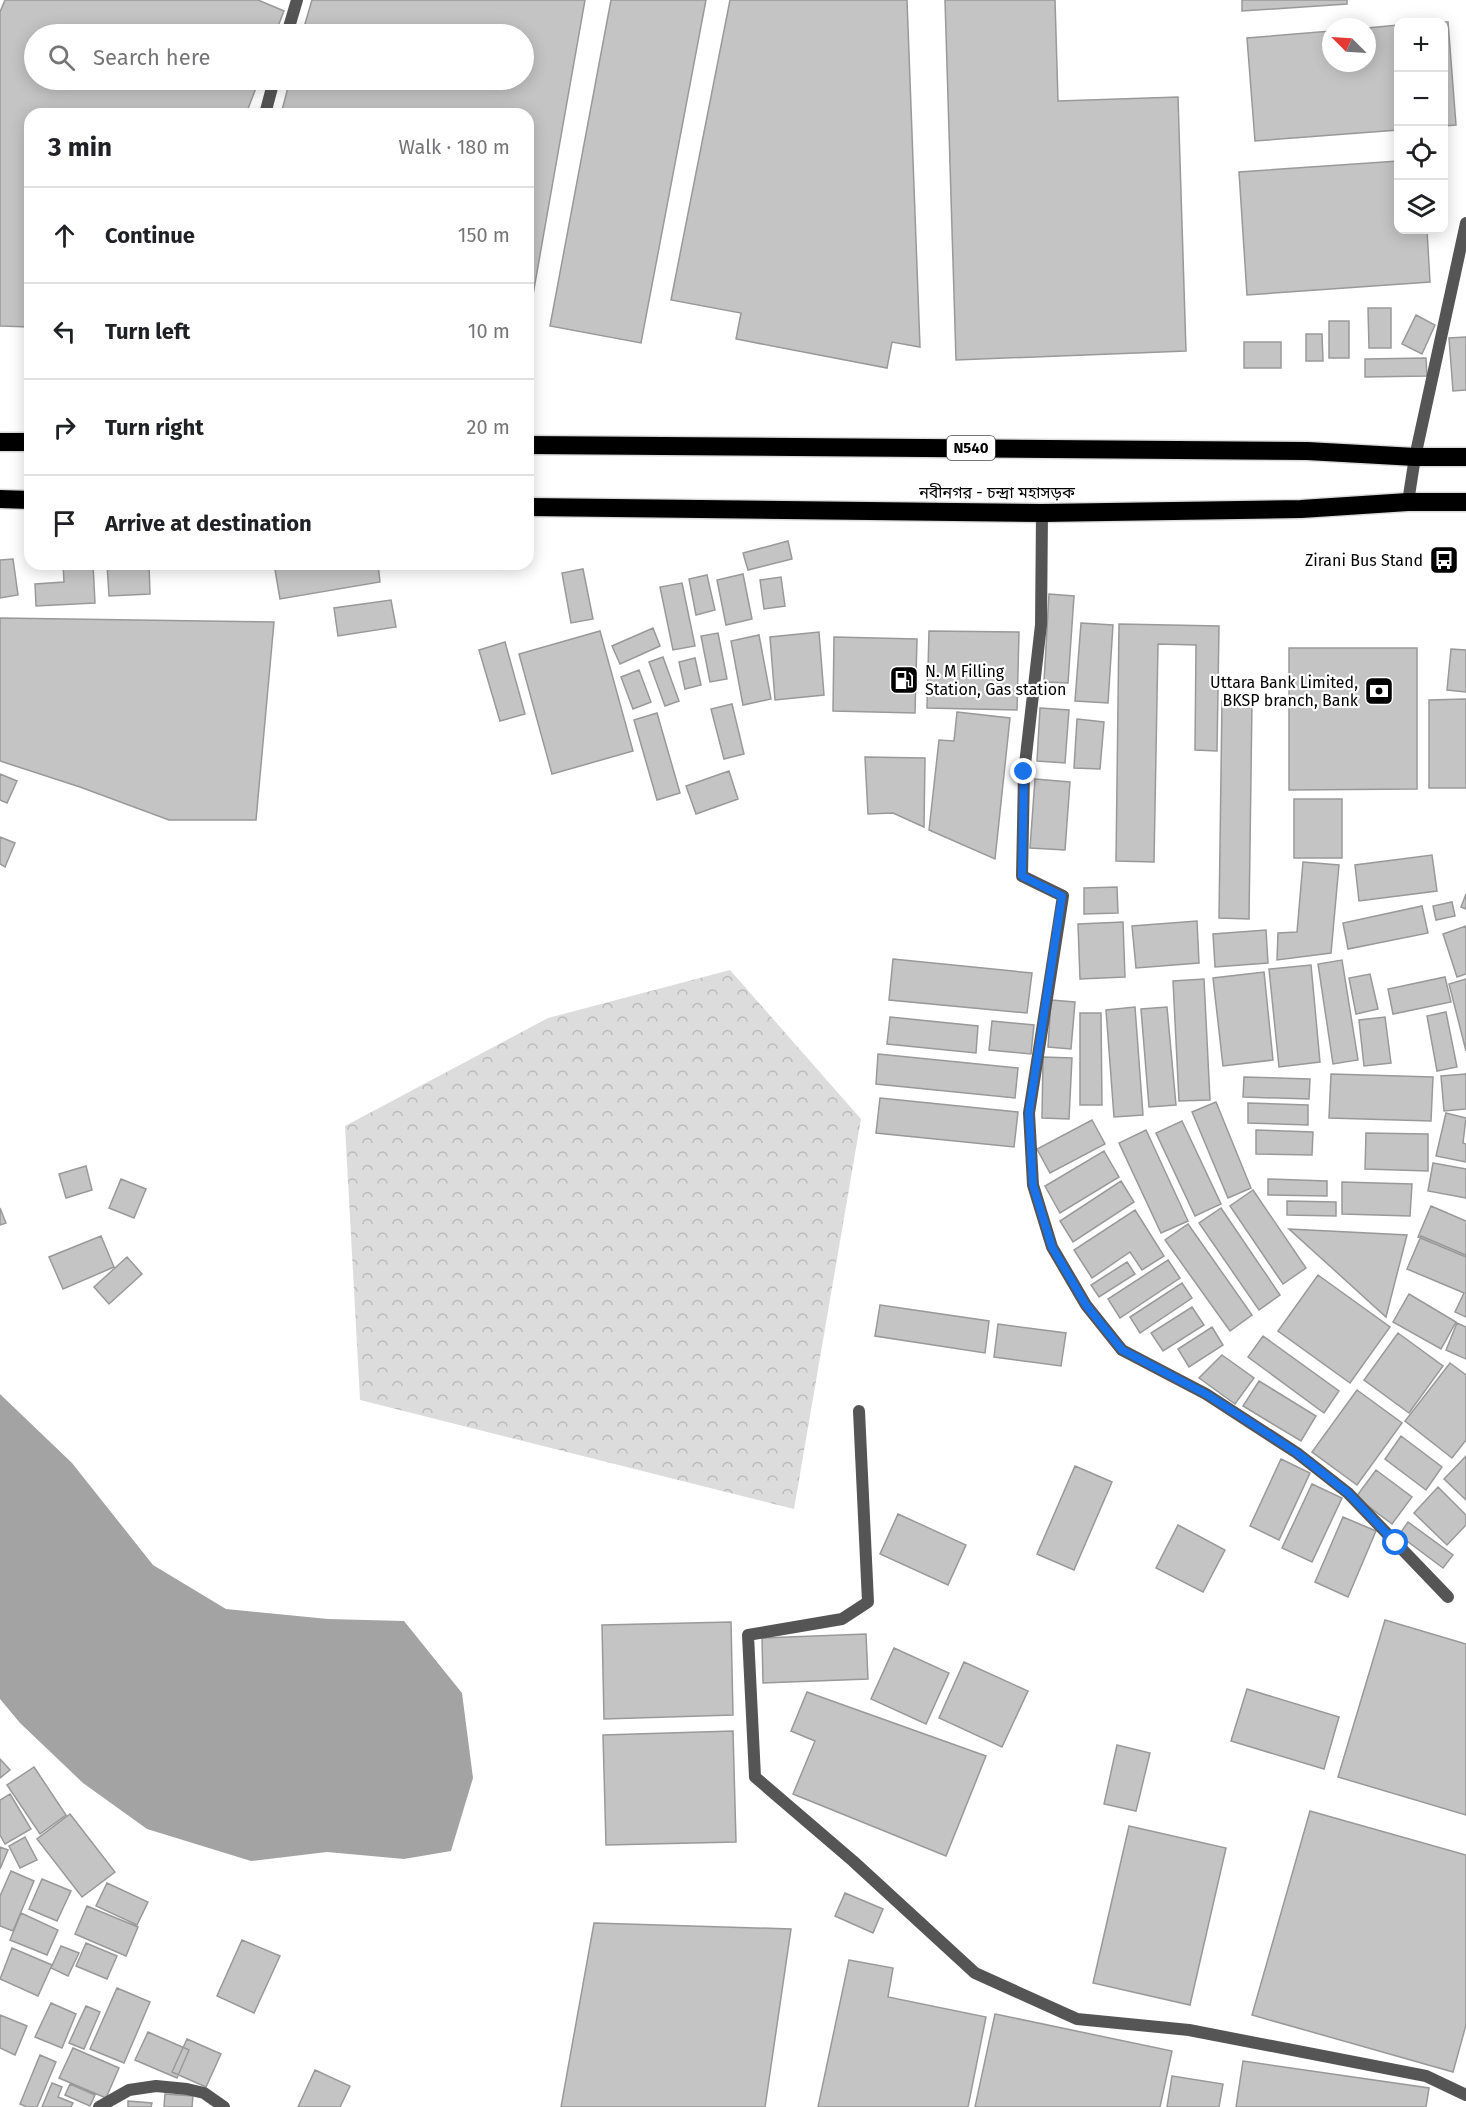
<!DOCTYPE html>
<html lang="en">
<head>
<meta charset="utf-8">
<style>
  :root { --surface:#fff; --page:#f2f2f2; --text:#202124; --muted:#757577; --line:#e0e0e0 }
  body { margin:0; font-family:"Fira Sans","Noto Sans Bengali",sans-serif; background:var(--page); color:var(--text) }
  .controls { position:absolute; right:18px; top:18px; display:grid; overflow:hidden; border-radius:12px; box-shadow:0 3px 15px #0003 }
  .controls button { width:54px; height:54px; display:grid; place-items:center; padding:0; border:0; border-bottom:2px solid var(--line); background:var(--surface); color:var(--text); font:30px sans-serif }
  .compass { position:absolute; left:1322px; top:18px; width:54px; height:54px; border-radius:50%; background:var(--surface); box-shadow:0 3px 15px #0003; rotate:294deg }
  .stop { position:absolute; width:18px; height:18px; margin:-14px; border:4px solid #1a73e8; border-radius:50%; background:#fff }
  .stop.end { background:#1a73e8; border-color:#fff; box-shadow:0 2px 6px #0008 }
  .list { margin:0; padding:0; list-style:none }
  h2 { display:flex; justify-content:space-between; align-items:center; height:78px; margin:0; padding:0 24px; font-size:26px }
  h2 small { font-size:20px; font-weight:400; color:var(--muted) }
  .list li { display:grid; grid-template-columns:39px 1fr auto; gap:18px; align-items:center; box-sizing:border-box; height:96px; padding:0 24px; border-top:2px solid var(--line) }
  .list b { display:block; font-size:22px; white-space:nowrap }
  .list em { font-size:20px; font-style:normal; color:var(--muted) }
  .icon { flex:none; width:33px; height:33px; fill:none; stroke:currentColor; stroke-width:2; stroke-linecap:round; stroke-linejoin:round }
  .map { position:relative; flex:none; width:1466px; height:2107px; overflow:hidden }
  .search { position:absolute; background:var(--surface); box-shadow:0 3px 15px #0003; left:24px; top:24px; width:510px; height:66px; display:flex; align-items:center; gap:15px; box-sizing:border-box; padding:0 21px; border-radius:33px; color:var(--muted); font-size:22px }
  .panel { position:absolute; background:var(--surface); box-shadow:0 3px 15px #0003; left:24px; top:108px; width:510px; height:462px; border-radius:18px }
  .map>svg:first-child { display:block }
  .park { fill:url(#park-crowns) }
  .water { fill:#a3a3a3 }
  .building { fill:#c4c4c4; stroke:#999; stroke-width:1.5 }
  .lines { fill:none; stroke-linecap:round; stroke-linejoin:round }
  .highway-casing { stroke:#dbdbdb; stroke-width:21 }
  .street { stroke:#555; stroke-width:12 }
  .highway { stroke:#000; stroke-width:18 }
  .route { stroke:#1a73e8; stroke-width:8 }
  .labels { text-anchor:middle; stroke-width:4.5; stroke-linejoin:round; paint-order:stroke }
  .shield { fill:#fff; stroke:#4c4c4c; stroke-width:1.5 }
  .shield-label { font-size:15px; font-weight:bold; fill:#000 }
  .street-label { font-size:16px; fill:#000; stroke:#fff }
  .poi-label { font-size:16px; fill:#000; stroke:#fff; text-anchor:end }
</style>
</head>
<body>
<div class="map">
<svg width="1466" height="2107" viewBox="0 0 1466 2107">
  <defs>
    <pattern id="park-crowns" width="20" height="18" patternUnits="userSpaceOnUse" patternTransform="scale(1.5)"><rect width="20" height="18" fill="#dcdcdc"/><path d="M2 6a3 3 0 1 1 6 0M12 15a3 3 0 1 1 6 0" fill="none" stroke="#bbb"/></pattern>
  </defs>
  <rect width="100%" height="100%" fill="#fff"/>
  <path class="park" d="M 730,970 L 861,1119 L 794,1509 L 360,1400 L 345,1126 L 548,1018 Z"/>
  <path class="water" d="M 0,1394 L 72,1463 L 153,1565 L 226,1609 L 328,1619 L 404,1621 L 462,1693 L 473,1778 L 451,1851 L 404,1859 L 327,1852 L 251,1861 L 147,1829 L 83,1783 L 20,1723 L 0,1699 Z"/>
  <path class="building" d="M 5,0 L 258,0 L 284,11 L 275,34 L 34,34 L 34,80 L 259,80 L 246,114 L 201,109 L 199,114 L 30,114 L 30,327 L 0,326 L 0,12 Z
    M 312,0 L 585,0 L 528,323 L 528,114 L 281,114 L 290,80 L 524,80 L 524,34 L 302,34 Z
    M 611,0 L 706,0 L 641,343 L 550,326 Z
    M 730,0 L 907,0 L 920,347 L 892,342 L 887,368 L 736,339 L 741,313 L 671,300 Z
    M 945,0 L 1055,0 L 1058,101 L 1178,97 L 1186,351 L 956,360 Z
    M 1242,0 L 1347,0 L 1347,4 L 1242,11 Z
    M 1436,22 L 1448,22 L 1456,125 L 1444,126 L 1444,22 Z
    M 1398,25 L 1398,130 L 1255,141 L 1247,38 L 1331,31 L 1331,63 L 1367,63 L 1367,28 Z
    M 1398,161 L 1398,230 L 1427,230 L 1430,282 L 1247,295 L 1239,172 Z
    M 1368,308 L 1391,308 L 1391,348 L 1369,348 Z
    M 1416,315 L 1435,325 L 1422,354 L 1402,344 Z
    M 1329,321 L 1349,321 L 1349,358 L 1329,358 Z
    M 1306,334 L 1322,334 L 1323,361 L 1306,361 Z
    M 1466,337 L 1466,390 L 1453,391 L 1449,338 Z
    M 1244,342 L 1281,342 L 1281,368 L 1244,368 Z
    M 1426,358 L 1427,376 L 1365,377 L 1365,359 Z
    M 788,541 L 792,559 L 748,570 L 743,553 Z
    M 13,559 L 18,595 L 0,598 L 0,560 Z
    M 63,564 L 93,564 L 95,603 L 36,606 L 35,584 L 64,582 Z
    M 107,564 L 149,564 L 150,594 L 109,596 Z
    M 274,564 L 378,564 L 380,582 L 280,599 Z
    M 583,569 L 593,619 L 571,623 L 562,573 Z
    M 743,574 L 752,619 L 726,625 L 717,580 Z
    M 707,575 L 715,610 L 696,615 L 689,579 Z
    M 781,577 L 785,606 L 764,609 L 760,580 Z
    M 682,583 L 695,646 L 673,650 L 660,587 Z
    M 1049,594 L 1074,596 L 1068,683 L 1044,682 Z
    M 391,600 L 396,627 L 338,636 L 334,608 Z
    M 0,618 L 274,622 L 256,820 L 169,820 L 80,787 L 0,761 Z
    M 1081,623 L 1113,625 L 1108,703 L 1075,701 Z
    M 1119,624 L 1219,626 L 1217,751 L 1195,750 L 1196,645 L 1158,644 L 1154,862 L 1116,861 Z
    M 653,628 L 660,646 L 620,664 L 612,646 Z
    M 600,631 L 633,751 L 552,774 L 519,654 Z
    M 929,631 L 1019,632 L 1017,710 L 927,708 Z
    M 819,632 L 824,695 L 775,700 L 770,637 Z
    M 718,633 L 727,679 L 710,682 L 701,636 Z
    M 759,635 L 771,699 L 743,705 L 731,641 Z
    M 834,637 L 917,639 L 915,713 L 833,711 Z
    M 505,642 L 525,714 L 500,721 L 479,650 Z
    M 1289,648 L 1417,648 L 1417,789 L 1289,790 Z
    M 1451,649 L 1466,650 L 1466,692 L 1447,690 Z
    M 663,657 L 679,701 L 665,706 L 649,662 Z
    M 695,658 L 701,685 L 685,689 L 679,662 Z
    M 639,670 L 651,702 L 633,709 L 621,677 Z
    M 1466,699 L 1466,788 L 1429,788 L 1429,700 Z
    M 1222,701 L 1252,702 L 1249,919 L 1219,918 Z
    M 732,704 L 744,754 L 724,759 L 711,709 Z
    M 1040,708 L 1069,710 L 1065,763 L 1037,761 Z
    M 957,712 L 1010,718 L 995,859 L 929,830 L 939,740 L 954,741 Z
    M 657,713 L 680,793 L 657,800 L 634,720 Z
    M 1077,719 L 1104,722 L 1100,769 L 1074,768 Z
    M 865,757 L 925,758 L 924,827 L 893,813 L 868,814 Z
    M 729,771 L 738,799 L 696,814 L 686,786 Z
    M 0,774 L 17,781 L 7,803 L 0,800 Z
    M 1035,779 L 1070,782 L 1065,850 L 1030,848 Z
    M 1294,799 L 1342,799 L 1342,858 L 1294,858 Z
    M 0,837 L 15,843 L 5,867 L 0,864 Z
    M 1432,855 L 1437,891 L 1359,901 L 1355,865 Z
    M 1303,862 L 1339,865 L 1331,953 L 1277,960 L 1278,933 L 1297,932 Z
    M 1117,887 L 1118,913 L 1084,914 L 1084,888 Z
    M 1466,894 L 1466,909 L 1461,907 Z
    M 1452,902 L 1455,916 L 1436,920 L 1433,906 Z
    M 1422,906 L 1428,933 L 1348,949 L 1343,923 Z
    M 1197,921 L 1199,963 L 1136,968 L 1132,926 Z
    M 1123,922 L 1125,977 L 1080,979 L 1078,924 Z
    M 1466,926 L 1466,974 L 1457,977 L 1443,934 Z
    M 1266,930 L 1268,963 L 1215,967 L 1213,934 Z
    M 893,959 L 1032,973 L 1027,1013 L 889,1000 Z
    M 1342,960 L 1358,1060 L 1333,1064 L 1318,964 Z
    M 1311,965 L 1320,1062 L 1279,1067 L 1269,969 Z
    M 1264,972 L 1273,1060 L 1223,1066 L 1213,978 Z
    M 1370,974 L 1378,1009 L 1356,1014 L 1349,978 Z
    M 1445,977 L 1451,1002 L 1393,1014 L 1388,989 Z
    M 1204,979 L 1210,1100 L 1179,1101 L 1173,981 Z
    M 1466,979 L 1466,1051 L 1449,984 Z
    M 1051,1000 L 1075,1002 L 1071,1049 L 1048,1047 Z
    M 1135,1007 L 1143,1115 L 1114,1117 L 1106,1010 Z
    M 1167,1007 L 1176,1105 L 1149,1107 L 1141,1009 Z
    M 1446,1012 L 1457,1067 L 1437,1071 L 1427,1016 Z
    M 1080,1013 L 1101,1013 L 1102,1105 L 1080,1105 Z
    M 890,1017 L 978,1026 L 976,1053 L 887,1044 Z
    M 1385,1017 L 1391,1063 L 1364,1066 L 1359,1020 Z
    M 992,1021 L 1034,1025 L 1031,1054 L 989,1050 Z
    M 878,1054 L 1018,1068 L 1015,1098 L 876,1084 Z
    M 1043,1057 L 1072,1058 L 1069,1119 L 1042,1118 Z
    M 1331,1074 L 1433,1077 L 1431,1121 L 1329,1118 Z
    M 1466,1074 L 1466,1109 L 1444,1111 L 1441,1076 Z
    M 1244,1077 L 1310,1079 L 1309,1099 L 1243,1097 Z
    M 880,1098 L 1018,1112 L 1014,1147 L 876,1133 Z
    M 1216,1102 L 1251,1188 L 1228,1198 L 1192,1112 Z
    M 1248,1103 L 1308,1105 L 1308,1125 L 1248,1123 Z
    M 1446,1113 L 1466,1118 L 1463,1143 L 1466,1144 L 1466,1162 L 1436,1156 Z
    M 1092,1120 L 1105,1144 L 1050,1173 L 1037,1149 Z
    M 1182,1121 L 1221,1204 L 1195,1216 L 1156,1133 Z
    M 1146,1130 L 1188,1221 L 1161,1233 L 1119,1143 Z
    M 1256,1130 L 1313,1132 L 1312,1155 L 1256,1154 Z
    M 1366,1133 L 1428,1134 L 1428,1171 L 1365,1169 Z
    M 1104,1151 L 1119,1177 L 1060,1213 L 1045,1186 Z
    M 1433,1163 L 1466,1169 L 1466,1198 L 1428,1191 Z
    M 86,1166 L 92,1190 L 66,1198 L 59,1174 Z
    M 121,1179 L 146,1189 L 134,1218 L 109,1208 Z
    M 1268,1179 L 1327,1181 L 1327,1196 L 1268,1195 Z
    M 1121,1181 L 1134,1202 L 1073,1242 L 1060,1221 Z
    M 1342,1182 L 1412,1184 L 1410,1216 L 1342,1214 Z
    M 1253,1190 L 1306,1268 L 1283,1284 L 1230,1206 Z
    M 1287,1201 L 1336,1202 L 1336,1216 L 1287,1215 Z
    M 1431,1206 L 1466,1221 L 1466,1257 L 1418,1237 Z
    M 0,1208 L 6,1223 L 0,1225 Z
    M 1221,1208 L 1280,1295 L 1259,1310 L 1199,1223 Z
    M 1135,1210 L 1164,1256 L 1142,1270 L 1130,1252 L 1092,1278 L 1074,1250 Z
    M 1188,1224 L 1252,1315 L 1230,1331 L 1165,1240 Z
    M 1289,1229 L 1407,1235 L 1386,1317 Z
    M 101,1236 L 114,1267 L 63,1289 L 49,1257 Z
    M 1421,1236 L 1466,1255 L 1466,1317 L 1455,1312 L 1464,1293 L 1407,1269 Z
    M 127,1257 L 142,1274 L 109,1304 L 94,1287 Z
    M 1168,1260 L 1180,1278 L 1120,1318 L 1108,1299 Z
    M 1127,1262 L 1135,1274 L 1099,1297 L 1091,1285 Z
    M 1318,1275 L 1390,1327 L 1350,1383 L 1278,1331 Z
    M 1182,1283 L 1192,1298 L 1140,1333 L 1130,1317 Z
    M 1409,1294 L 1456,1322 L 1441,1349 L 1393,1322 Z
    M 880,1305 L 989,1321 L 985,1353 L 875,1336 Z
    M 1192,1307 L 1204,1325 L 1163,1351 L 1151,1333 Z
    M 1457,1323 L 1466,1327 L 1466,1359 L 1446,1350 Z
    M 998,1324 L 1066,1333 L 1061,1366 L 994,1357 Z
    M 1212,1327 L 1223,1345 L 1189,1367 L 1178,1349 Z
    M 1398,1333 L 1443,1366 L 1409,1413 L 1364,1380 Z
    M 1263,1336 L 1339,1391 L 1324,1413 L 1248,1357 Z
    M 1222,1355 L 1254,1378 L 1235,1404 L 1199,1378 Z
    M 1450,1363 L 1466,1375 L 1466,1440 L 1452,1458 L 1405,1421 Z
    M 1259,1381 L 1316,1416 L 1301,1441 L 1243,1406 Z
    M 1357,1390 L 1402,1423 L 1357,1485 L 1312,1452 Z
    M 1401,1436 L 1442,1467 L 1426,1490 L 1385,1459 Z
    M 1466,1456 L 1466,1500 L 1444,1479 Z
    M 1281,1459 L 1310,1473 L 1279,1540 L 1250,1526 Z
    M 1075,1466 L 1112,1482 L 1074,1570 L 1037,1554 Z
    M 1376,1470 L 1412,1497 L 1392,1524 L 1356,1497 Z
    M 1312,1484 L 1342,1498 L 1312,1562 L 1282,1548 Z
    M 1438,1487 L 1466,1515 L 1466,1525 L 1447,1545 L 1414,1513 Z
    M 898,1514 L 966,1545 L 948,1585 L 880,1554 Z
    M 1343,1517 L 1376,1531 L 1348,1597 L 1315,1582 Z
    M 1408,1522 L 1453,1555 L 1443,1568 L 1399,1535 Z
    M 1178,1525 L 1225,1550 L 1203,1592 L 1156,1568 Z
    M 1385,1620 L 1466,1644 L 1466,1815 L 1338,1777 Z
    M 731,1622 L 733,1715 L 604,1719 L 602,1625 Z
    M 866,1634 L 868,1679 L 763,1683 L 762,1638 Z
    M 894,1648 L 949,1673 L 926,1724 L 871,1699 Z
    M 964,1662 L 1028,1691 L 1002,1747 L 939,1718 Z
    M 1247,1689 L 1339,1717 L 1324,1769 L 1231,1741 Z
    M 807,1692 L 986,1756 L 946,1856 L 793,1794 L 815,1741 L 791,1731 Z
    M 733,1731 L 736,1842 L 606,1845 L 603,1735 Z
    M 1117,1745 L 1150,1753 L 1136,1811 L 1104,1804 Z
    M 0,1759 L 10,1770 L 0,1778 Z
    M 34,1767 L 66,1815 L 40,1834 L 7,1785 Z
    M 10,1794 L 31,1829 L 5,1844 L 0,1835 L 0,1800 Z
    M 1310,1811 L 1466,1855 L 1466,2025 L 1453,2072 L 1252,2015 Z
    M 70,1814 L 115,1872 L 82,1897 L 37,1839 Z
    M 1129,1826 L 1226,1848 L 1190,2005 L 1093,1983 Z
    M 25,1837 L 37,1860 L 20,1868 L 9,1846 Z
    M 0,1847 L 8,1850 L 0,1869 Z
    M 11,1871 L 34,1881 L 13,1931 L 0,1926 L 0,1896 Z
    M 42,1879 L 71,1891 L 57,1921 L 29,1909 Z
    M 107,1883 L 148,1902 L 137,1925 L 96,1906 Z
    M 845,1893 L 883,1909 L 873,1933 L 835,1916 Z
    M 87,1906 L 138,1927 L 126,1956 L 75,1934 Z
    M 21,1913 L 58,1930 L 47,1955 L 10,1940 Z
    M 594,1923 L 791,1929 L 765,2107 L 561,2107 Z
    M 242,1940 L 280,1956 L 254,2013 L 217,1996 Z
    M 86,1943 L 117,1956 L 107,1979 L 76,1966 Z
    M 61,1946 L 79,1953 L 68,1976 L 51,1968 Z
    M 12,1948 L 52,1965 L 38,1996 L 0,1979 Z
    M 849,1960 L 893,1968 L 888,1997 L 986,2017 L 968,2107 L 818,2107 Z
    M 117,1988 L 150,2002 L 124,2063 L 90,2049 Z
    M 51,2003 L 76,2014 L 62,2048 L 35,2037 Z
    M 86,2006 L 100,2012 L 84,2049 L 69,2043 Z
    M 995,2014 L 1172,2051 L 1160,2107 L 975,2107 Z
    M 0,2015 L 27,2026 L 15,2055 L 0,2048 Z
    M 148,2032 L 189,2050 L 177,2078 L 135,2060 Z
    M 187,2039 L 221,2054 L 206,2087 L 172,2072 Z
    M 73,2048 L 119,2068 L 106,2098 L 59,2078 Z
    M 40,2055 L 56,2062 L 37,2107 L 27,2107 L 20,2104 Z
    M 1243,2061 L 1429,2088 L 1426,2107 L 1236,2107 Z
    M 315,2070 L 350,2086 L 340,2107 L 298,2107 Z
    M 1172,2076 L 1223,2084 L 1219,2107 L 1167,2107 Z
    M 52,2083 L 62,2087 L 58,2097 L 73,2103 L 71,2107 L 42,2107 Z
    M 70,2084 L 95,2095 L 90,2106 L 65,2095 Z
    M 165,2094 L 193,2096 L 192,2107 L 164,2107 Z
    M 128,2101 L 152,2103 L 151,2107 L 128,2107 Z"/>
  <g class="lines">
    <g class="highway-casing">
      <path id="highway" d="M 0,442 L 30,442
        M 528,445 L 1307,451 L 1415,457 L 1466,457
        M 0,499 L 30,500
        M 528,507 L 1042,513 L 1301,509 L 1408,502 L 1466,502"/>
    </g>
    <path class="street" d="M 287,34 L 297,0
      M 265,114 L 274,80
      M 1408,502 L 1415,457 L 1466,223
      M 1042,513 L 1041,625 L 1024,773 L 1022,876 L 1063,896 L 1029,1113 L 1033,1185 L 1052,1247 L 1086,1305 L 1122,1350 L 1206,1394 L 1297,1453 L 1348,1493 L 1448,1597
      M 859,1411 L 868,1602 L 842,1619 L 748,1635 L 755,1777 L 853,1861 L 975,1973 L 1077,2019 L 1189,2030 L 1426,2076 L 1466,2095
      M 99,2107 L 129,2090 L 156,2086 L 187,2089 L 204,2093 L 224,2107"/>
    <use href="#highway" class="highway"/>
  </g>
  <g class="lines">
    <path class="route" d="M 1024,772 L 1022,876 L 1062,896 L 1029,1113 L 1033,1185 L 1052,1247 L 1086,1305 L 1122,1350 L 1206,1394 L 1297,1453 L 1348,1493 L 1396,1543"/>
  </g>
  <defs>
    <g id="bus-square" transform="scale(1.5)"><rect x="-9" y="-9" width="18" height="18" rx="4" fill="#000" stroke="#fff"/><path d="M-5-6H5V4H4V6H2V4H-2V6H-4V4H-5ZM-3.5-4V0h7V-4ZM-3.5 1.2v1.5H-2V1.2ZM2 1.2v1.5H3.5V1.2Z" fill="#fff"/></g>
    <g id="fuel-square" transform="scale(1.5)"><rect x="-9" y="-9" width="18" height="18" rx="4" fill="#000" stroke="#fff"/><path d="M-5.5-6h7V0h2V4h1.3V-2.5L3-4.5l.8-.8L6-3V5H2.5V1h-1V6h-7ZM-4.2-4.7v3.2H.2V-4.7Z" fill="#fff"/></g>
    <g id="bank-square" transform="scale(1.5)"><rect x="-9" y="-9" width="18" height="18" rx="4" fill="#000" stroke="#fff"/><path d="M-6-4H6V4H-6ZM0-2.3a2.3 2.3 0 1 0 0 4.6a2.3 2.3 0 1 0 0-4.6Z" fill="#fff"/></g>
  </defs>
  <g fill-rule="evenodd">
    <use href="#bus-square" x="1444" y="560"/>
    <use href="#fuel-square" x="904" y="680"/>
    <use href="#bank-square" x="1379" y="691"/>
  </g>
  <g class="labels">
    <rect class="shield" x="947" y="436" width="48" height="24" rx="4.5"/>
    <g class="shield-label">
      <text x="971" y="453">N540</text>
    </g>
    <g class="street-label">
      <text x="997" y="498">নবীনগর - চন্দ্রা মহাসড়ক</text>
    </g>
    <g class="poi-label">
      <text x="1423" y="566">Zirani Bus Stand</text>
      <text x="925" y="677" text-anchor="start">N. M Filling<tspan x="925" dy="18">Station, Gas station</tspan></text>
      <text x="1358" y="688">Uttara Bank Limited,<tspan x="1358" dy="18">BKSP branch, Bank</tspan></text>
    </g>
  </g>
</svg>
<div class="controls">
<button>+</button>
<button>−</button>
<button><svg class="icon" aria-label="locate" viewBox="0 0 24 24"><circle cx="12" cy="12" r="6"/><path d="M12 2v4M12 18v4M2 12h4M18 12h4"/></svg></button>
<button><svg class="icon" aria-label="layers" viewBox="0 0 24 24"><path d="M12 4l9 5-9 5-9-5zM3 14l9 5 9-5"/></svg></button>
</div>
<svg class="compass" viewBox="-18 -18 36 36"><path d="M0-13l5 13h-10z" fill="#e53935"/><path d="M0 13l5-13h-10z" fill="#757577"/></svg>
<div class="stop" style="left:1396px;top:1543px"></div>
<div class="stop end" style="left:1024px;top:772px"></div>
<div class="search"><svg class="icon" aria-label="search" viewBox="0 0 24 24"><circle cx="10" cy="10" r="6"/><path d="M15 15l6 6"/></svg>Search here</div>
<section class="panel">
<h2>3 min<small>Walk · 180 m</small></h2>
<ul class="list">
<li><svg class="icon" aria-label="ahead" viewBox="0 0 24 24"><path d="M12 20V5M6 11l6-6 6 6"/></svg><div><b>Continue</b></div><em>150 m</em></li>
<li><svg class="icon" aria-label="left" viewBox="0 0 24 24"><path d="M17 20v-9H6M10 6l-5 5 5 5"/></svg><div><b>Turn left</b></div><em>10 m</em></li>
<li><svg class="icon" aria-label="right" viewBox="0 0 24 24"><path d="M7 20v-9h11M14 6l5 5-5 5"/></svg><div><b>Turn right</b></div><em>20 m</em></li>
<li><svg class="icon" aria-label="arrive" viewBox="0 0 24 24"><path d="M6 21V4h12l-3 4 3 4H6"/></svg><div><b>Arrive at destination</b></div></li>
</ul>
</section>
</div>
</body>
</html>
